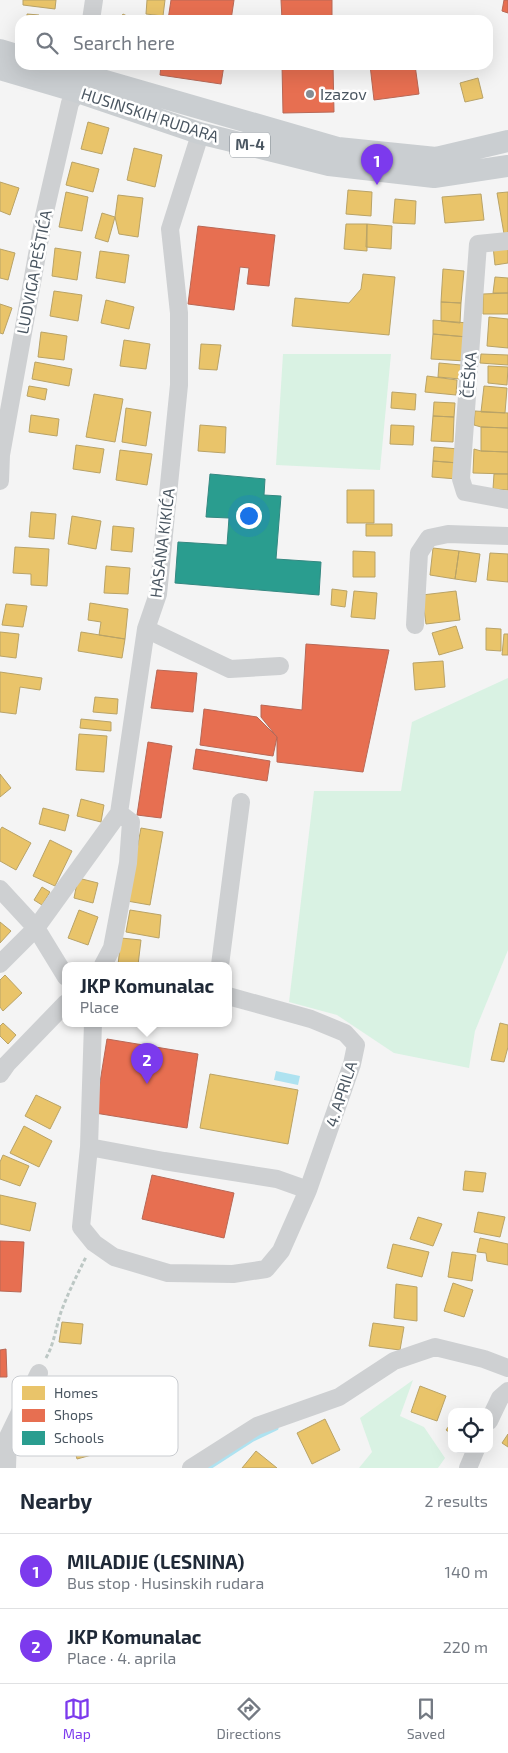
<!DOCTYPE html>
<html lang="en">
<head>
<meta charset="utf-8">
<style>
  :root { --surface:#fff; --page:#f2f2f3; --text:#1f2937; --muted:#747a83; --line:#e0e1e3; --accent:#7c3aed }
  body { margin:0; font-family:"Exo 2",sans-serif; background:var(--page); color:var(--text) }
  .controls { position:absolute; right:15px; bottom:15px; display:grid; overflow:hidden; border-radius:10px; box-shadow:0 5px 20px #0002 }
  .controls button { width:45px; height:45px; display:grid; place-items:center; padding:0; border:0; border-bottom:1px solid var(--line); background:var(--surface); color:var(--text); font:25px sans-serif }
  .you { position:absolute; left:248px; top:515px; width:18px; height:18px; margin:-12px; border:4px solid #fff; border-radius:50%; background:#1a73e8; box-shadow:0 0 0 8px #1a73e833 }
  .badge { display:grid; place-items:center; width:32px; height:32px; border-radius:50%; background:var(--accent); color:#fff; font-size:16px; font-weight:700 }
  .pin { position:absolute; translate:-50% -41px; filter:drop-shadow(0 1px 2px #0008) }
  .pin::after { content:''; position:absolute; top:26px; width:18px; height:15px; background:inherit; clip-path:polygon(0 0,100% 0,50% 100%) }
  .popup { position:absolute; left:62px; top:962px; width:170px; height:65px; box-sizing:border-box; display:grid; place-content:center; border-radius:10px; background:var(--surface); filter:drop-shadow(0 1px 4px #0005); font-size:16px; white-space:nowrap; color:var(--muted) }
  .popup b { font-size:19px; color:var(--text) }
  .popup::after { content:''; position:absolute; left:50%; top:100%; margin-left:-10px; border:10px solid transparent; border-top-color:var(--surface) }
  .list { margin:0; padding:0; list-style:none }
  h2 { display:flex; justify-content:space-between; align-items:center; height:65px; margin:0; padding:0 20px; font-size:21px }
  h2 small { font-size:16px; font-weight:400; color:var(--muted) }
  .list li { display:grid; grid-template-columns:32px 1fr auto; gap:15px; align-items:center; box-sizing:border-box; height:75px; padding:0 20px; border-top:1px solid var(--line) }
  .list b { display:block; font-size:19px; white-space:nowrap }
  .list p { margin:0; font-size:16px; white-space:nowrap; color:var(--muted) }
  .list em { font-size:16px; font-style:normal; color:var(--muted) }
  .icon { flex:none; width:28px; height:28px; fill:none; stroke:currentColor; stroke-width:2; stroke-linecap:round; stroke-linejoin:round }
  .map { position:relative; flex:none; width:508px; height:1468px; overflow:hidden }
  .search { position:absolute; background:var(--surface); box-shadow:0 5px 20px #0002; left:15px; right:15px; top:15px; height:55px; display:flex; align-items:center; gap:12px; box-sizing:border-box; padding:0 18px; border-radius:15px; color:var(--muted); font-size:19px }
  .sheet { height:215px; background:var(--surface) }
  nav { display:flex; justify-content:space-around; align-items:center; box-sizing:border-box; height:70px; border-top:1px solid var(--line); background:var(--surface); font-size:14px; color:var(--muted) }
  nav a { display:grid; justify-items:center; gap:2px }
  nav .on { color:var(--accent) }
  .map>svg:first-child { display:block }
  .green { fill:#d9f2e3 }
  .water { fill:#aee2f0 }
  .homes { fill:#e9c46a; stroke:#b9a367 }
  .shops { fill:#e76f51; stroke:#b86856 }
  .schools { fill:#2a9d8f; stroke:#348881 }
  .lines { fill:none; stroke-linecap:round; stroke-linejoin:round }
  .stream { stroke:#aee2f0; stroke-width:5 }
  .path { stroke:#bcc7c4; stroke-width:3; stroke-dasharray:4 2.5; stroke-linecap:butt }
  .minor { stroke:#ced0d2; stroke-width:18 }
  .major { stroke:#caced1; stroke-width:22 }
  .poi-dot { fill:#868d94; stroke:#fff; stroke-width:2 }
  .labels { text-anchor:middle; stroke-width:5; stroke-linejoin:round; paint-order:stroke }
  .shield { fill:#fff; stroke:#808990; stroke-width:1 }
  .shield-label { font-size:15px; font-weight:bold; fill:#4a5661 }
  .poi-label { font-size:16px; fill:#4a5661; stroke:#fff; text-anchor:start }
  .street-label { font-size:16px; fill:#4a5661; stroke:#fff }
  .key { fill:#fff; stroke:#c9ccd0; stroke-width:1 }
  .key-label { font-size:14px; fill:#4a5661 }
</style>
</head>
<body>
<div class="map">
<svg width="508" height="1468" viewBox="0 0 508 1468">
  <rect width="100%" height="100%" fill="#f4f4f4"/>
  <path class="green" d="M 283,354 L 391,354 L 380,470 L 276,465 Z
    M 508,678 L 508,950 L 475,1031 L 469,1068 L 394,1053 L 337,1015 L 289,1002 L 314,791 L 401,791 L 412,722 Z
    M 413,1380 L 400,1416 L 424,1427 L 445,1458 L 438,1468 L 359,1468 L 372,1452 L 360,1418 Z"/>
  <path class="water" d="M 276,1071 L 300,1076 L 298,1085 L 274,1080 Z"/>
  <path class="homes" d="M 23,0 L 56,0 L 55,9 L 23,5 Z
    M 147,0 L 165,0 L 163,16 L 146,14 Z
    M 27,14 L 39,15 L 39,20 L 27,20 Z
    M 123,14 L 135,20 L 119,20 Z
    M 478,78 L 483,98 L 465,102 L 460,83 Z
    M 88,122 L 109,128 L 102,154 L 81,149 Z
    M 134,148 L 162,155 L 155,187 L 127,180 Z
    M 72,162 L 99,169 L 93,192 L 66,185 Z
    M 0,182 L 19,188 L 10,215 L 0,211 Z
    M 348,190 L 372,192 L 371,216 L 346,214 Z
    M 66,192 L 88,197 L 82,231 L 59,227 Z
    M 508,192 L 508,233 L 504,234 L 497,193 Z
    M 481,194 L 484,220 L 445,223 L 442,197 Z
    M 118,195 L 143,198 L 138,237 L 119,234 L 115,217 Z
    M 395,199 L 416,201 L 415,224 L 393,223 Z
    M 102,213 L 115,217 L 108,242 L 95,238 Z
    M 346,224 L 367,224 L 367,251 L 344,249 Z
    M 367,224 L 392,226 L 391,249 L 366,247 Z
    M 508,245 L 508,263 L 495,265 L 493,246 Z
    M 55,248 L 81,252 L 77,280 L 52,276 Z
    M 0,249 L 15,253 L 8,280 L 0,278 Z
    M 100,251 L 129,255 L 125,283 L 96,278 Z
    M 443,269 L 464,271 L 461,303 L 441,302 Z
    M 363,274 L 395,277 L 389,335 L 292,326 L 295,298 L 349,303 L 361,289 Z
    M 495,277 L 508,278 L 508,293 L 493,293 Z
    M 54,291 L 82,295 L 78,321 L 50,316 Z
    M 508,293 L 508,314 L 483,314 L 483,294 Z
    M 106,300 L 134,307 L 129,329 L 101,323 Z
    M 441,302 L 461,303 L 460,323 L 441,321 Z
    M 0,304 L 12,308 L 3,334 L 0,333 Z
    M 489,317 L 508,319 L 508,348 L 487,346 Z
    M 433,320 L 468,323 L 467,337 L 433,334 Z
    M 41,332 L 67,336 L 64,360 L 38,357 Z
    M 433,334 L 467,337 L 466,361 L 431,359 Z
    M 124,340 L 150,344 L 146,369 L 120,366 Z
    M 201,344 L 221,345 L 217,370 L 199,369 Z
    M 481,354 L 508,355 L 508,365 L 480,363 Z
    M 35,362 L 72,369 L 69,386 L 32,379 Z
    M 439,363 L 461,365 L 460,379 L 438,377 Z
    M 488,366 L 508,367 L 507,385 L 488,383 Z
    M 427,376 L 457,380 L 456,395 L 425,392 Z
    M 29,386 L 47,389 L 45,400 L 27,396 Z
    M 484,386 L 507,388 L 505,413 L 481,412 Z
    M 392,392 L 416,394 L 415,410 L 391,408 Z
    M 94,394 L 123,399 L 115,442 L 86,437 Z
    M 434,402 L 455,403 L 454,417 L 433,416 Z
    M 126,408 L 151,412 L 146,446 L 122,442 Z
    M 475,411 L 508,413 L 508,428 L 481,427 L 474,425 Z
    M 31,415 L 59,419 L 57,436 L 29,432 Z
    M 433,416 L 454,417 L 453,442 L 431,441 Z
    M 200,425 L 226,427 L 225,453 L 198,451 Z
    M 391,425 L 414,426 L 413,445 L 390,444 Z
    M 481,427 L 508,428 L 508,452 L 481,451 Z
    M 76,445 L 104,449 L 100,473 L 73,469 Z
    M 434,447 L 459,449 L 458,463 L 433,461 Z
    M 474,449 L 481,451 L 508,452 L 508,474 L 473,473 Z
    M 120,450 L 152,454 L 147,485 L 116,480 Z
    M 433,461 L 458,463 L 457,479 L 432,477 Z
    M 494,474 L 508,474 L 508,490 L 493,489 Z
    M 347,490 L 374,490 L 374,523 L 347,523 Z
    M 31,512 L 56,514 L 54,539 L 29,537 Z
    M 72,516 L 101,521 L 96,549 L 68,544 Z
    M 366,524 L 392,524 L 392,536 L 366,536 Z
    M 113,526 L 134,528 L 132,552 L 111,550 Z
    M 15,547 L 49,549 L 47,586 L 31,585 L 31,574 L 13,573 Z
    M 433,548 L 459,551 L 455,579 L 430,575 Z
    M 353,551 L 375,552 L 375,577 L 353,577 Z
    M 459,551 L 480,554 L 476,582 L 455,579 Z
    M 490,553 L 508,554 L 508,582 L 487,580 Z
    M 106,566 L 130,568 L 128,594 L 104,593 Z
    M 332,589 L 347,591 L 345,607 L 331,605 Z
    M 354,591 L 377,593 L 375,619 L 351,617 Z
    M 456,591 L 460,620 L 426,624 L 422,595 Z
    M 90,603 L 128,609 L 125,639 L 99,635 L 101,622 L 88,620 Z
    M 6,604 L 27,606 L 23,627 L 2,625 Z
    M 456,626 L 463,648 L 439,655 L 432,633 Z
    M 486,628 L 501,629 L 501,651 L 486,650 Z
    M 0,632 L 19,634 L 16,658 L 0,656 Z
    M 81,632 L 125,639 L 122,658 L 78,651 Z
    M 504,634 L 508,634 L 508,655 L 502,655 Z
    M 443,661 L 445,687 L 415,690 L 413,663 Z
    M 0,672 L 42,678 L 40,690 L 20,687 L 16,714 L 0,712 Z
    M 95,697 L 118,699 L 117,714 L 93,712 Z
    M 81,719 L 111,722 L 111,731 L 80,728 Z
    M 79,734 L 107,736 L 104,772 L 76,770 Z
    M 0,774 L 11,788 L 0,797 Z
    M 81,799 L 104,805 L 101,822 L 77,816 Z
    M 43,808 L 69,815 L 65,831 L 39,824 Z
    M 2,827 L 31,843 L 16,870 L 0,861 L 0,830 Z
    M 141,828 L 163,832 L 150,905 L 127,901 Z
    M 50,840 L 72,851 L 55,886 L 33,876 Z
    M 78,878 L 98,883 L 93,903 L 74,898 Z
    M 42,887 L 50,892 L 42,905 L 34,900 Z
    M 79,910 L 98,917 L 88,945 L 68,938 Z
    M 130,910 L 161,915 L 159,938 L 126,932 Z
    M 0,922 L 11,931 L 0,943 Z
    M 121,938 L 141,940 L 138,965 L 118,965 Z
    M 5,975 L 22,993 L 3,1011 L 0,1007 L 0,980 Z
    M 3,1023 L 16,1035 L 8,1044 L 0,1036 L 0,1026 Z
    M 500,1023 L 508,1025 L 508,1047 L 504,1062 L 491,1060 Z
    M 210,1074 L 298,1090 L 288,1144 L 200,1128 Z
    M 36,1095 L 61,1107 L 50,1129 L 25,1116 Z
    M 24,1126 L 52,1141 L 39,1167 L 10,1153 Z
    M 3,1155 L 29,1166 L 20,1186 L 0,1179 L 0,1162 Z
    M 465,1171 L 486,1173 L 483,1192 L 463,1190 Z
    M 0,1195 L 36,1203 L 30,1231 L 0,1224 Z
    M 478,1212 L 505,1217 L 500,1237 L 474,1232 Z
    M 418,1217 L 442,1224 L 433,1246 L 410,1239 Z
    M 480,1238 L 508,1244 L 508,1265 L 487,1261 L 486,1253 L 477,1252 Z
    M 393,1244 L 429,1252 L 422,1277 L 387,1268 Z
    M 452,1252 L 476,1255 L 472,1281 L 448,1277 Z
    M 453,1283 L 473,1290 L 464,1317 L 444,1311 Z
    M 396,1284 L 417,1287 L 417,1321 L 394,1318 Z
    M 62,1322 L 83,1324 L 81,1344 L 59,1342 Z
    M 373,1323 L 404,1327 L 400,1350 L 369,1346 Z
    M 96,1377 L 98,1403 L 75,1405 L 72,1378 Z
    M 420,1386 L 446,1396 L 437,1421 L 411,1412 Z
    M 40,1397 L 59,1400 L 56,1423 L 36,1418 Z
    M 325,1419 L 340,1450 L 312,1464 L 297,1433 Z
    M 452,1422 L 452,1434 L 446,1430 Z
    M 95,1431 L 99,1453 L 77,1459 L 71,1435 Z
    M 508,1434 L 508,1447 L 502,1443 Z
    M 256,1451 L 277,1468 L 242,1468 Z"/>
  <path class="shops" d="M 171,0 L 234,0 L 231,20 L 168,20 Z
    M 281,0 L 332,0 L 332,20 L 282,20 Z
    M 504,0 L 508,0 L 508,13 L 502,11 Z
    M 161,65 L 224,65 L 221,84 L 160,75 Z
    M 282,65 L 333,65 L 334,112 L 283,113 Z
    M 370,65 L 415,65 L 419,94 L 374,100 Z
    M 198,226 L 275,235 L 269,286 L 247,284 L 249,268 L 240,267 L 234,310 L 188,304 Z
    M 306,644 L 389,650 L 363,772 L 277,762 L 277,737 L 261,717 L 261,705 L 302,710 Z
    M 157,670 L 197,673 L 193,712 L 151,708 Z
    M 204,709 L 257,717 L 277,737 L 273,756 L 200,745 Z
    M 148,742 L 172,746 L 161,818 L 137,815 Z
    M 196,749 L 270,761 L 267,781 L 193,769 Z
    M 107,1039 L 198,1054 L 187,1128 L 95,1113 Z
    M 152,1175 L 234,1193 L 224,1238 L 142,1219 Z
    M 0,1241 L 24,1242 L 21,1292 L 0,1291 Z
    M 6,1349 L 7,1377 L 0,1377 L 0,1350 Z"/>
  <path class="schools" d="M 210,474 L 265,479 L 264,495 L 281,496 L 276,559 L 321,562 L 319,595 L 175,583 L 178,542 L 227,545 L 229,518 L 206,517 Z"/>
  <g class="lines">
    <path class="stream" d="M 208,1468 L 253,1439 L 276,1428"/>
    <path class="path" d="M 46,1358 C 54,1344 56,1327 61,1312 C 68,1293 77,1275 86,1257"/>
    <path class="minor" d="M 91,20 L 94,0
      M 508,241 L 478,244 L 461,479 L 465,492 L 508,500
      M 0,481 L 1,455 L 44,216 L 70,103 L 78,92 L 81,80
      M 415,625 L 419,553 L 429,538 L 448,534 L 508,536
      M 146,629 L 230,669 L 280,666
      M 0,889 L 36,928 L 66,977
      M 0,964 L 36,928 L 119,813 L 146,629 L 158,594 L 179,385 L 179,313 L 170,229 L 197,144 L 199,133
      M 103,965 L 112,948 L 128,863 L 131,822 L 119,813
      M 220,965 L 241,802
      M 228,996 L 311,1019 L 345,1033 L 356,1045 L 352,1064 L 308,1190
      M 0,1074 L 7,1064 L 66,1003
      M 89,1147 L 164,1161 L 277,1179 L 308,1190 L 281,1251 L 266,1269 L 233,1274 L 168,1273 L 114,1257 L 94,1243 L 81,1227 L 89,1147 L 93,1023
      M 489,1421 L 500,1398 L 508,1391
      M 7,1468 L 8,1437 L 39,1373
      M 191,1468 L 257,1426 L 339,1397 L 394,1361 L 435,1347 L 484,1359 L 508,1368
      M 468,1468 L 476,1449"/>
    <path class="major" d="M 0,50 L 20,56
      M 50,65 L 338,148 L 436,158 L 508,141
      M 0,69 L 78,92 L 199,133 L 329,165 L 434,177 L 508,166"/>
  </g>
  <circle class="poi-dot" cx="310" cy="94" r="5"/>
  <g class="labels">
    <rect class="shield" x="230" y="132.5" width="40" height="25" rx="4"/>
    <g class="shield-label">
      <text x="250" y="150">M-4</text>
    </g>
    <g class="poi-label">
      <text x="320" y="100">Izazov</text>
    </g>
    <g class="street-label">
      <text transform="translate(150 115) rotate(18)" y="6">HUSINSKIH RUDARA</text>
      <text transform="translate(34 272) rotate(-79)" y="6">LUDVIGA PEŠTIĆA</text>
      <text transform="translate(469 375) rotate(-86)" y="6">ČEŠKA</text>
      <text transform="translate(162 543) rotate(-83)" y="6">HASANA KIKIĆA</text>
      <text transform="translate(341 1094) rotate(-72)" y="6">4. APRILA</text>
    </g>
  </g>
  <rect x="12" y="1376" width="166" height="80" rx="8" class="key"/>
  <rect x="22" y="1386" width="23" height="14" fill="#e9c46a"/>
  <rect x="22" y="1409" width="23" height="13" fill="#e76f51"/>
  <rect x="22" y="1431" width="23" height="14" fill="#2a9d8f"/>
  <g class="key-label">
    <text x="54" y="1398">Homes</text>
    <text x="54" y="1420">Shops</text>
    <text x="54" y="1443">Schools</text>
  </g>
</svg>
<div class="controls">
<button><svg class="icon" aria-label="locate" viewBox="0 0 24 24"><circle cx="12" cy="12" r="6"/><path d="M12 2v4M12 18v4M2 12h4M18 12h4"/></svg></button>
</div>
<div class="you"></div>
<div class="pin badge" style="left:377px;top:185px">1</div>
<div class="pin badge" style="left:147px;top:1084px">2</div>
<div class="popup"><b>JKP Komunalac</b>Place</div>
<div class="search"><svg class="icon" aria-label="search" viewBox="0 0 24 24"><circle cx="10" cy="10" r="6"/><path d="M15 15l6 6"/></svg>Search here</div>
</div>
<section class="sheet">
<h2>Nearby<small>2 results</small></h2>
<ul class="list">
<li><span class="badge">1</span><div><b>MILADIJE (LESNINA)</b><p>Bus stop · Husinskih rudara</p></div><em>140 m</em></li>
<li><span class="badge">2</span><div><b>JKP Komunalac</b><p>Place · 4. aprila</p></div><em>220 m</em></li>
</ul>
</section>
<nav>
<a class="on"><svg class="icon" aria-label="map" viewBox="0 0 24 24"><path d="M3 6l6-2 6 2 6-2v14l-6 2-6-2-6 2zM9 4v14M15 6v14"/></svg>Map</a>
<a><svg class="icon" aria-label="directions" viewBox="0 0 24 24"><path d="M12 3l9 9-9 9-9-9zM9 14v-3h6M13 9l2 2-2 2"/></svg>Directions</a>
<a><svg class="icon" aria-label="saved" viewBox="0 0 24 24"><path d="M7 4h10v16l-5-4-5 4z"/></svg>Saved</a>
</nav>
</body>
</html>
